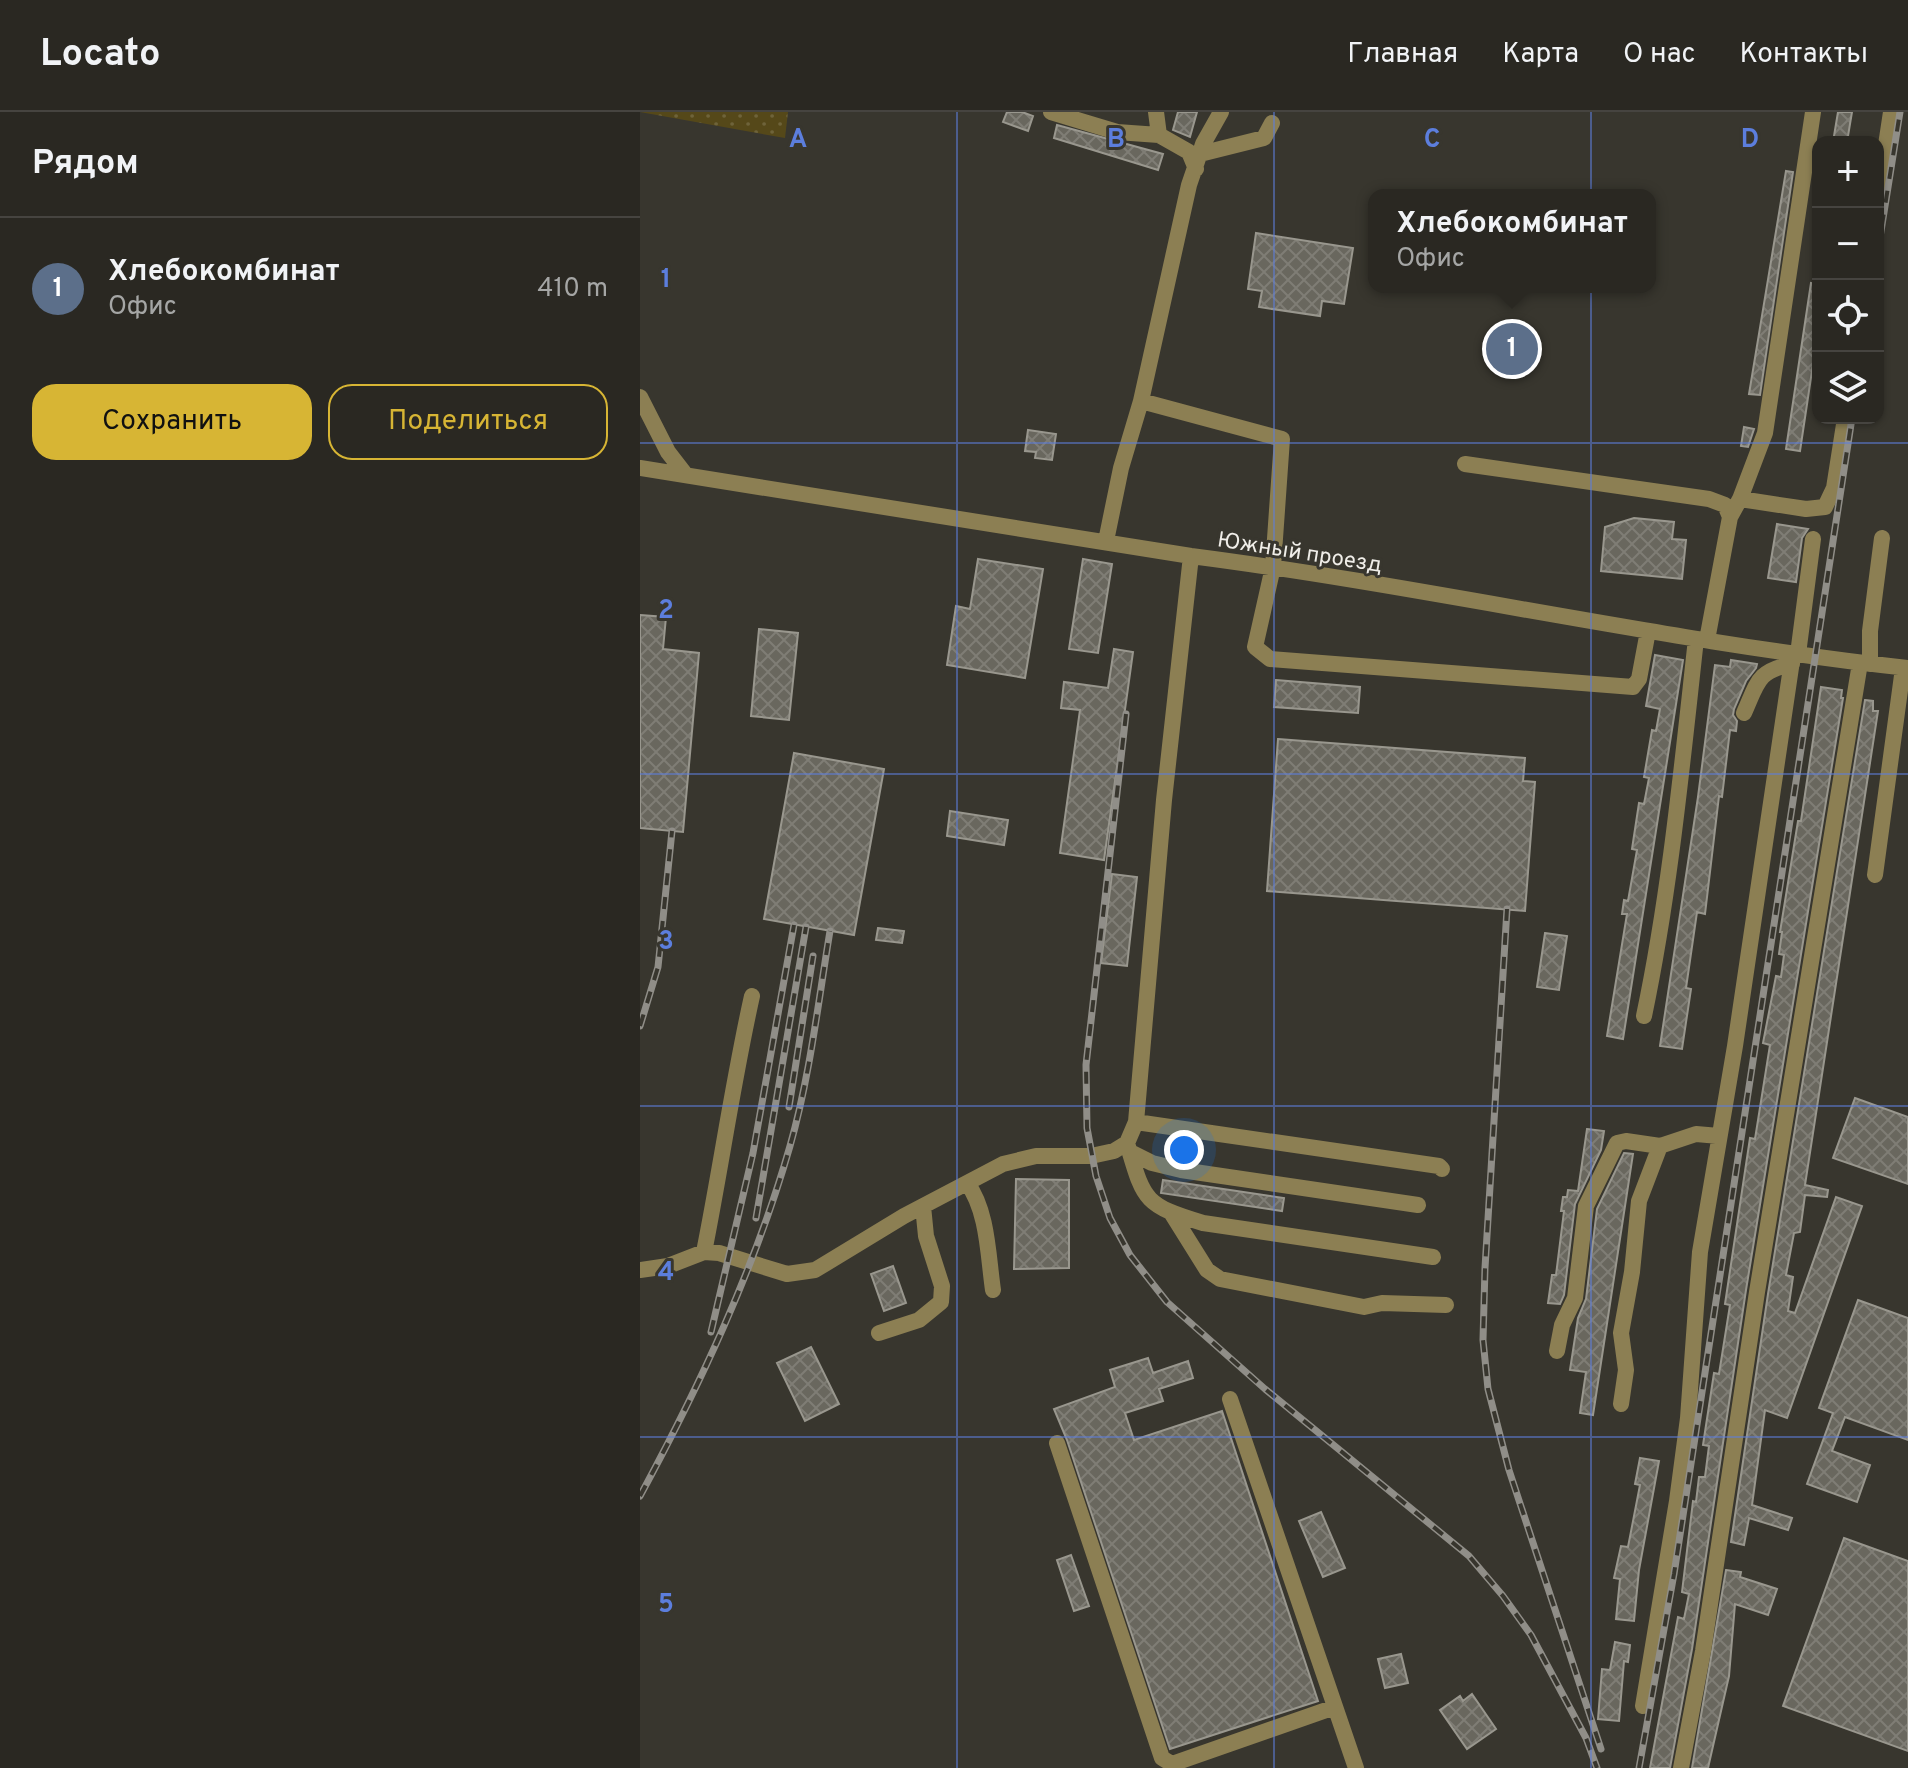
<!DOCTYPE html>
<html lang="ru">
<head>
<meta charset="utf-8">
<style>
  :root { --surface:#2a2822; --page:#36342f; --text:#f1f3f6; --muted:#a5a6a5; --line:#464440; --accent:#d7b534 }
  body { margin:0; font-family:Overpass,sans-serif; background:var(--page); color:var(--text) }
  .controls { position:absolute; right:24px; top:24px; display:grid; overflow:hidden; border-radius:16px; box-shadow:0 2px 6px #0004 }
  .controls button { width:72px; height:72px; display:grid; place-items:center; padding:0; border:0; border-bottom:2px solid var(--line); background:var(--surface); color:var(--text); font:40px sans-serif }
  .you { position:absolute; left:544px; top:1038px; width:28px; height:28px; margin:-20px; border:6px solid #fff; border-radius:50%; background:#1a73e8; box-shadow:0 0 0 12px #1a73e833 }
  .badge { display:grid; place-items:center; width:52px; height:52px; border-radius:50%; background:var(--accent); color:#fff; font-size:26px; font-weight:700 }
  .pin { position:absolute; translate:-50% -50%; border:4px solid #fff; box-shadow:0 2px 8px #0006 }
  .popup { position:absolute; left:728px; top:77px; width:288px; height:104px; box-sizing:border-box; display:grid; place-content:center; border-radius:16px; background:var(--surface); filter:drop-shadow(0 2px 6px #0005); font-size:26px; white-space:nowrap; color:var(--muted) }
  .popup b { font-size:30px; color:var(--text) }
  .popup::after { content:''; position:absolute; left:50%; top:100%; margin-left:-16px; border:16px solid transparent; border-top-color:var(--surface) }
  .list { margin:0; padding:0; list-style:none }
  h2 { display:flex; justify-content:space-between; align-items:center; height:104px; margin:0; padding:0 32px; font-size:34px }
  h2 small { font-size:26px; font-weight:400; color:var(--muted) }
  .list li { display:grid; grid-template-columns:52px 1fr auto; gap:24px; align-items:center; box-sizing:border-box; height:144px; padding:0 32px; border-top:2px solid var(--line) }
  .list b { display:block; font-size:30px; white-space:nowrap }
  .list p { margin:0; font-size:26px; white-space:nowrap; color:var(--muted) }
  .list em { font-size:26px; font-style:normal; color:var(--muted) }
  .actions { display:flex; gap:16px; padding:24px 32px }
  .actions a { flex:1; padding:18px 0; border:2px solid var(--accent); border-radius:24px; text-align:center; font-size:28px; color:var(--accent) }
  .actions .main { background:var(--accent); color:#111 }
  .icon { flex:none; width:44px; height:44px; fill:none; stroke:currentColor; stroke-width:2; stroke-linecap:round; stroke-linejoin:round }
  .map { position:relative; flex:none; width:1268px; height:1656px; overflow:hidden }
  header { display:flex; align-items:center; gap:48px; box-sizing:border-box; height:112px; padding:0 40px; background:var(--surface); border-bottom:2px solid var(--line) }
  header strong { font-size:38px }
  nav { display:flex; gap:44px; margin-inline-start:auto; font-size:28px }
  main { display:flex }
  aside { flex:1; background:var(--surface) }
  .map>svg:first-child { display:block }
  .grass { fill:url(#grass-dots) }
  .building { fill:url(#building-cross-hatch); stroke:#99978e; stroke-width:2 }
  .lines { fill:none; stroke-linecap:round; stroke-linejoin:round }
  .minor { stroke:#8c7f53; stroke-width:16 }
  .rail-casing { stroke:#908e88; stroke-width:7 }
  .rail { stroke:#38362e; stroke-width:4; stroke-dasharray:12; stroke-linecap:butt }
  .grid { fill:none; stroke:#5c7edd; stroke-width:2; stroke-opacity:0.55 }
  .labels { text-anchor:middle; stroke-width:6; stroke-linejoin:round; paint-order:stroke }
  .street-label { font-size:22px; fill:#f0eee9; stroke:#38362e }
  .grid-label { font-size:26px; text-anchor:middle; font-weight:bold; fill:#5c7edd; stroke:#38362e; stroke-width:6; stroke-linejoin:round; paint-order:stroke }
</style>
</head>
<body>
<header>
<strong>Locato</strong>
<nav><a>Главная</a><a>Карта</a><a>О нас</a><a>Контакты</a></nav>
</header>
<main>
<aside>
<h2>Рядом<small></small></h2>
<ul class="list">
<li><span class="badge" style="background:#5c6f8a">1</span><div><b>Хлебокомбинат</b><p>Офис</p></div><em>410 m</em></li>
</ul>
<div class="actions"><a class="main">Сохранить</a><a>Поделиться</a></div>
</aside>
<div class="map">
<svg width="1268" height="1656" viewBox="0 0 1268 1656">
  <defs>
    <pattern id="grass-dots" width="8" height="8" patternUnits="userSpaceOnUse" patternTransform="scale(2)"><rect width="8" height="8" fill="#554819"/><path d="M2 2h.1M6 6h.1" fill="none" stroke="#6e633a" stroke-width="1.8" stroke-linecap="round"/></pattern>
    <pattern id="building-cross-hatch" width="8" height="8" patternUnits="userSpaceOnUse" patternTransform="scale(2)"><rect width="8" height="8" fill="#69675e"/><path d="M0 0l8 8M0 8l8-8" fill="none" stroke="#7f7d75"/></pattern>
  </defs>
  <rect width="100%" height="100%" fill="#38362e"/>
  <path class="grass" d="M 0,0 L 148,0 L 145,26 Z"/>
  <path class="building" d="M 367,0 L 382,0 L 393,4 L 388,19 L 363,10 Z
    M 538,0 L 557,0 L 550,25 L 533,18 Z
    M 1198,0 L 1212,0 L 1207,30 L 1193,30 Z
    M 417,13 L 523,42 L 518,58 L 414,26 Z
    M 1146,59 L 1153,60 L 1120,283 L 1109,282 Z
    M 616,121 L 713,136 L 704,192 L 682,189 L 680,204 L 619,195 L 622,179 L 608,177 Z
    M 1171,171 L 1178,172 L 1178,219 L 1160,339 L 1146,337 Z
    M 1104,315 L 1114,317 L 1108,335 L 1101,334 Z
    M 388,318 L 416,322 L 412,348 L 395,346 L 396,340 L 385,339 Z
    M 994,406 L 1034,410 L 1032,427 L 1046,428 L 1042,467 L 961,459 L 965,415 Z
    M 1137,412 L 1168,417 L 1162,426 L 1156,470 L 1128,466 Z
    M 338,447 L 403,457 L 385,566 L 307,553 L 316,494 L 330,497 Z
    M 443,447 L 472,452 L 458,541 L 429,537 Z
    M 0,503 L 26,505 L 23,537 L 59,541 L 43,720 L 0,716 Z
    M 119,517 L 158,521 L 149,608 L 111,604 Z
    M 474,537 L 493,540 L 464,748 L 420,741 L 440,598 L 421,596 L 424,570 L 468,576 Z
    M 1015,543 L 1043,548 L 983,927 L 967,924 L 987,802 L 982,802 L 984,788 L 988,789 L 997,738 L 992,737 L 999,691 L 1004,692 L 1009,666 L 1004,665 L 1012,618 L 1016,619 L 1020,597 L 1006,594 Z
    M 1091,548 L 1117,552 L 1116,556 L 1106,569 L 1094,597 L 1093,603 L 1097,609 L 1096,619 L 1090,618 L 1082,685 L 1079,684 L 1065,802 L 1057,800 L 1046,876 L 1051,877 L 1042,937 L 1020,934 L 1058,685 L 1075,553 L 1090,555 Z
    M 636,568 L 720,575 L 718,601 L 634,595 Z
    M 1181,575 L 1202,578 L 1201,586 L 1203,586 L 1106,1178 L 1052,1537 L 1030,1656 L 1010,1656 L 1038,1505 L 1044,1507 L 1049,1482 L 1042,1480 L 1053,1389 L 1056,1390 L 1059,1365 L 1065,1365 L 1069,1334 L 1063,1333 L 1074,1261 L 1079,1262 L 1090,1193 L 1085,1192 L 1110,1026 L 1115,1027 L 1130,933 L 1123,931 L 1136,864 L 1141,865 L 1144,843 L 1139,842 L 1142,820 L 1140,820 L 1158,709 L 1161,709 Z
    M 1225,588 L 1233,589 L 1233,599 L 1238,599 L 1165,1073 L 1188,1078 L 1187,1085 L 1165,1083 L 1160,1120 L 1154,1121 L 1146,1163 L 1153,1165 L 1148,1199 L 1155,1201 L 1196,1085 L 1222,1094 L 1147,1306 L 1125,1298 L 1112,1393 L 1152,1406 L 1148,1418 L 1109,1406 L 1104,1433 L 1091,1430 L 1128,1182 Z
    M 638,627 L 885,646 L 883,669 L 895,670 L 885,799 L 627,779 Z
    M 154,641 L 244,657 L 214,823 L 124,807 Z
    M 310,699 L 368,708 L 364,733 L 307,724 Z
    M 472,762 L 497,765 L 487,854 L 461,851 Z
    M 238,816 L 264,819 L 262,831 L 236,828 Z
    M 905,821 L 927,824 L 919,878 L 897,875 Z
    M 1215,986 L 1268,1005 L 1268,1072 L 1193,1046 Z
    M 947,1017 L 964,1019 L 961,1038 L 935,1092 L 924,1183 L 920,1192 L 908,1191 L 912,1163 L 916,1163 L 924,1099 L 921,1099 L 923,1085 L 927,1085 L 928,1078 L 938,1079 Z
    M 984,1041 L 993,1042 L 953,1303 L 940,1301 L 946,1260 L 930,1258 L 938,1206 L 946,1187 L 957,1097 Z
    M 376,1067 L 429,1068 L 429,1156 L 374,1157 Z
    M 523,1068 L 644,1086 L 642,1099 L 521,1081 Z
    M 253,1154 L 266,1191 L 244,1199 L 231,1162 Z
    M 1218,1188 L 1268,1206 L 1268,1328 L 1205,1305 L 1192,1339 L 1230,1353 L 1217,1390 L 1167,1372 L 1193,1301 L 1179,1296 Z
    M 171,1235 L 199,1292 L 165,1309 L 137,1251 Z
    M 508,1246 L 513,1261 L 548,1249 L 553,1266 L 519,1277 L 523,1289 L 485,1301 L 494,1328 L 582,1299 L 678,1589 L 530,1637 L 427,1328 L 414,1297 L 475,1275 L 470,1258 Z
    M 1000,1346 L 1019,1349 L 999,1458 L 994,1509 L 976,1507 L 980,1467 L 974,1466 L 981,1434 L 988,1435 L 1000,1373 L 995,1372 Z
    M 681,1400 L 705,1456 L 683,1465 L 659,1409 Z
    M 1204,1426 L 1268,1449 L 1268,1639 L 1143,1594 Z
    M 431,1443 L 449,1494 L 434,1499 L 417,1448 Z
    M 1086,1458 L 1101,1460 L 1100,1465 L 1137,1477 L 1128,1503 L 1095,1492 L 1089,1564 L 1068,1656 L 1052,1656 Z
    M 975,1530 L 990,1533 L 988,1550 L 984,1549 L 979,1609 L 958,1607 L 962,1557 L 970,1558 Z
    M 761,1542 L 768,1571 L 745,1576 L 738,1547 Z
    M 832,1582 L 856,1617 L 827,1637 L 800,1598 L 820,1584 L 823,1589 Z"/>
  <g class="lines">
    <path class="minor" d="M 411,0 L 477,20 L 519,23
      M 516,0 L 519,23 L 549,40 L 556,57
      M 560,42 L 624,26 L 632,11
      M 1238,86 L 1251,0
      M 0,285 L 28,340 L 45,362
      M 501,289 L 642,327 L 633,455 L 615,535 L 630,547 L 993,575 L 999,567 L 1008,519
      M 825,352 L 1069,387 L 1085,393 L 1090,405 L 1067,528
      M 0,356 L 551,444 C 791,475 1028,530 1268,556
      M 1100,387 L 1166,397 L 1185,395 L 1194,376 L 1205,306
      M 1090,405 L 1100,387 L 1125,321 L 1173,0
      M 466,429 L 481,356 L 501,289 L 549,73 L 563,32 L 581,0
      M 1158,542 L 1173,427
      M 1230,552 L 1230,519 L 1242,426
      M 1104,601 C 1118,570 1117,559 1152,552
      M 1235,763 L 1263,556
      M 1004,904 C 1030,780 1042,653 1056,527
      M 496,1010 L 799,1054 L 802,1057
      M 487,1031 C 504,1088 503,1093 563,1111 L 793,1145
      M 490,1040 L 512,1051 L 541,1058 L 778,1093
      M 327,1071 C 348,1099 348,1144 353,1178
      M 532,1102 L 567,1158 L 580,1167 L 724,1195 L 742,1191 L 806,1193
      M 64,1140 C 81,1055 93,969 112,884
      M 0,1158 L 28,1154 L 64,1140 L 79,1141 L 147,1162 L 175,1158 L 264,1104 L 363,1052 L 396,1044 L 451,1044 L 474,1039 L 487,1031 L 496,1010 L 524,688 L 551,444
      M 239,1221 L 279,1208 L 301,1190 L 302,1174 L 286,1124 L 283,1094
      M 917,1239 L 922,1213 L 935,1186 L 946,1094 L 977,1031 L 986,1029 L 1020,1034
      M 590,1287 L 716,1656
      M 981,1292 L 986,1258 L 981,1221 L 992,1160 L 999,1089 L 1020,1034 L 1056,1022 L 1079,1024
      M 417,1331 L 522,1646 L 532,1652 L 695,1595
      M 1003,1594 L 1037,1389 L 1048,1306 L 1060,1140 L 1095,934 L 1153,542
      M 1041,1656 L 1063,1539 L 1117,1180 L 1220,551"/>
    <g class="rail-casing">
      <path id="rail" d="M 1238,138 L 1260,0
        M 486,602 L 446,953 L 447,1016 L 456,1064 L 470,1106 L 490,1143 L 527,1190 L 625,1277 L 829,1444 L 863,1484 L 891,1523 L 946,1626 L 957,1656
        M 867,797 L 845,1156 L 843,1228 L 848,1277 L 869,1358 L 961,1637
        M 0,914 L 18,855 L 32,719
        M 149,995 L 173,844
        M 116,1106 L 166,815
        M 71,1220 L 113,1041 L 154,813
        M 0,1384 C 60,1273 115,1156 150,1034 C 170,964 178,891 190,819
        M 999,1656 L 1034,1462 L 1212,306"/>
    </g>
    <use href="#rail" class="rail"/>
  </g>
  <path class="grid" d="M 317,0 L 317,1656M 634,0 L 634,1656M 951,0 L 951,1656M 0,331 L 1268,331M 0,662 L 1268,662M 0,994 L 1268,994M 0,1325 L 1268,1325"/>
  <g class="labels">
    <g class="street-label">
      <text transform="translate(660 439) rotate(9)" y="8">Южный проезд</text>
    </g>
  </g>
  <g class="grid-label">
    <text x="158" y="35">A</text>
    <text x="476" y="35">B</text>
    <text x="792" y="35">C</text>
    <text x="1110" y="35">D</text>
    <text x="26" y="175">1</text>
    <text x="26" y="506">2</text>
    <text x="26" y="837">3</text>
    <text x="26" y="1168">4</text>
    <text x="26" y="1500">5</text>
  </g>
</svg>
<div class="controls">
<button>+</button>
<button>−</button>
<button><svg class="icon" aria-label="locate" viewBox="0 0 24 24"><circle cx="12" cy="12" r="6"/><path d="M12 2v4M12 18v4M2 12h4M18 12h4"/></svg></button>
<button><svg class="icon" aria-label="layers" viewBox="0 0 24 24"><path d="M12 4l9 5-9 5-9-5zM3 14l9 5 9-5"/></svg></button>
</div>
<div class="you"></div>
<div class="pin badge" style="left:872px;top:237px;background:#5c6f8a">1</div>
<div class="popup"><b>Хлебокомбинат</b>Офис</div>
</div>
</main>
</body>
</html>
